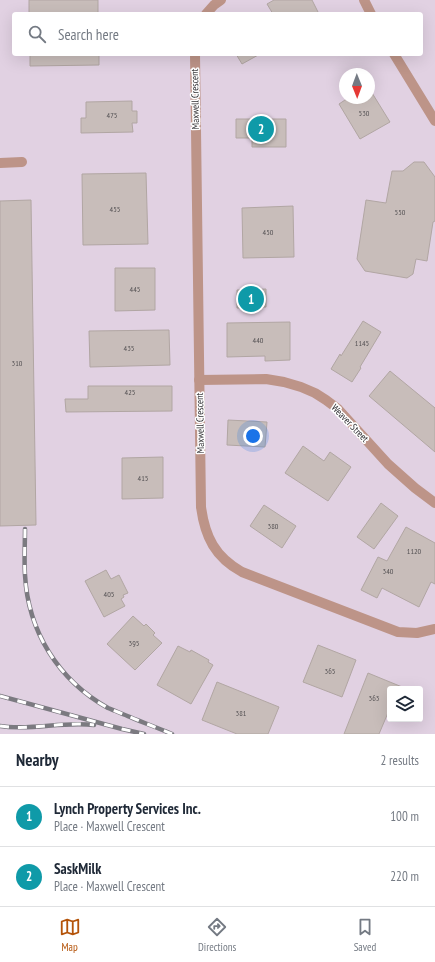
<!DOCTYPE html>
<html lang="en">
<head>
<meta charset="utf-8">
<style>
	:root { --surface:#fff; --page:#f6f6f7; --text:#1f2937; --muted:#747a83; --line:#e0e1e3; --accent:#b45309 }
	body { margin:0; font-family:"PT Sans Narrow",sans-serif; background:var(--page); color:var(--text) }
	.controls { position:absolute; right:12px; bottom:12px; display:grid; overflow:hidden; border-radius:4px; box-shadow:0 4px 16px #0002 }
	.controls button { width:36px; height:36px; display:grid; place-items:center; padding:0; border:0; border-bottom:1px solid var(--line); background:var(--surface); color:var(--text); font:20px sans-serif }
	.compass { position:absolute; left:339px; top:68px; width:36px; height:36px; border-radius:50%; background:var(--surface); box-shadow:0 4px 16px #0002; rotate:179deg }
	.you { position:absolute; left:253px; top:436px; width:14px; height:14px; margin:-10px; border:3px solid #fff; border-radius:50%; background:#1a73e8; box-shadow:0 0 0 6px #1a73e833 }
	.badge { display:grid; place-items:center; width:26px; height:26px; border-radius:50%; background:var(--accent); color:#fff; font-size:13px; font-weight:700 }
	.pin { position:absolute; translate:-50% -50%; border:2px solid #fff; box-shadow:0 1px 4px #0006 }
	.list { margin:0; padding:0; list-style:none }
	h2 { display:flex; justify-content:space-between; align-items:center; height:52px; margin:0; padding:0 16px; font-size:17px }
	h2 small { font-size:13px; font-weight:400; color:var(--muted) }
	.list li { display:grid; grid-template-columns:26px 1fr auto; gap:12px; align-items:center; box-sizing:border-box; height:60px; padding:0 16px; border-top:1px solid var(--line) }
	.list b { display:block; font-size:15px; white-space:nowrap }
	.list p { margin:0; font-size:13px; white-space:nowrap; color:var(--muted) }
	.list em { font-size:13px; font-style:normal; color:var(--muted) }
	.icon { flex:none; width:22px; height:22px; fill:none; stroke:currentColor; stroke-width:2; stroke-linecap:round; stroke-linejoin:round }
	.map { position:relative; flex:none; width:435px; height:734px; overflow:hidden }
	.search { position:absolute; background:var(--surface); box-shadow:0 4px 16px #0002; left:12px; right:12px; top:12px; height:44px; display:flex; align-items:center; gap:10px; box-sizing:border-box; padding:0 14px; border-radius:4px; color:var(--muted); font-size:15px }
	.sheet { height:172px; background:var(--surface) }
	nav { display:flex; justify-content:space-around; align-items:center; box-sizing:border-box; height:56px; border-top:1px solid var(--line); background:var(--surface); font-size:11px; color:var(--muted) }
	nav a { display:grid; justify-items:center; gap:2px }
	nav .on { color:var(--accent) }
	.map>svg:first-child { display:block }
	.industrial { fill:#e1d1e2; fill-rule:evenodd }
	.building { fill:#c8bdba; stroke:#b1a6a3 }
	.lines { fill:none; stroke-linecap:round; stroke-linejoin:round }
	.minor { stroke:#bd9488; stroke-width:10 }
	.rail-casing { stroke:#7b7a80; stroke-width:4.5 }
	.rail { stroke:#fff; stroke-width:3; stroke-dasharray:9; stroke-linecap:butt }
	.labels { text-anchor:middle; dominant-baseline:central; stroke-width:3; stroke-linejoin:round; paint-order:stroke }
	.number-label { font-size:8px; fill:#555254 }
	.street-label { font-size:10px; fill:#2f2f32; stroke:#fff }
</style>
</head>
<body>
<div class="map">
<svg width="435" height="734" viewBox="0 0 435 734">
	<rect width="100%" height="100%" fill="#e0dfe9"/>
	<path class="industrial" d="M0,0H435V734H0ZM14,14H421V54H14ZM345,74H369V98H345ZM390,689H420V719H390Z"/>
	<g class="building">
		<rect x="29" y="0" width="69" height="14"/>
		<path d="M274,0H312L319,14H273L267,4Z"/>
		<path d="M30,54H99V65L30,66Z"/>
		<path d="M236,54H260L242,64Z"/>
		<path d="M369,88L390,122L360,139L339,104L348,98H369Z"/>
		<path d="M132,101V111H137V123H132L133,132L81,133V118H86V102Z"/>
		<path d="M236,119H286V147H252V138H236Z"/>
		<path d="M414,162H424L435,177V221L433,222L427,261L416,259L413,274L407,278L365,271L357,259L366,200L386,203L392,171H403Z"/>
		<path d="M146,173L148,244L83,245L82,174Z"/>
		<path d="M31,200L36,525L0,526V201Z"/>
		<path d="M293,206L294,257L243,258L242,208Z"/>
		<path d="M115,268H155V310L115,311Z"/>
		<path d="M266,289V307L237,308V290Z"/>
		<path d="M363,321L381,332L360,367L361,368L352,382L331,369L340,354L341,356Z"/>
		<path d="M290,322V360L265,361V356L227,357V323Z"/>
		<path d="M169,330L170,365L90,367L89,331Z"/>
		<path d="M390,371L435,408V452L369,396Z"/>
		<path d="M88,386H172V411L66,412L65,399H88Z"/>
		<path d="M228,420L267,422L265,447L227,445Z"/>
		<path d="M303,446L324,461L330,452L351,467L328,501L285,473Z"/>
		<path d="M163,457V498L122,499V458Z"/>
		<path d="M381,503L398,516L374,549L357,537Z"/>
		<path d="M264,505L296,526L282,548L250,526Z"/>
		<path d="M406,527L435,543V584L431,582L419,607L382,588L377,598L361,590L378,557L387,561Z"/>
		<path d="M106,570L111,579L119,575L128,593L123,595L124,597L121,599L125,606L104,617L85,581Z"/>
		<path d="M133,616L144,626L146,624L155,633L153,635L162,643L135,670L107,644Z"/>
		<path d="M318,645L356,660L342,697L303,682Z"/>
		<path d="M178,646L190,652L191,650L209,660L208,662L213,665L191,704L157,685Z"/>
		<path d="M368,673L407,689H390V708L379,734H344Z"/>
		<path d="M217,682L279,707L268,734H237L202,720Z"/>
	</g>
	<g class="lines">
		<g class="minor">
			<path d="M364,0L371,14"/>
			<path d="M206,14L214,5L221,0"/>
			<path d="M195,54L201,507C205,537 215,557 242,572L398,632L417,633L435,629"/>
			<path d="M394,54L435,121"/>
			<path d="M0,163L22,162"/>
			<path d="M199,380L266,379L284,382L301,387L315,393L326,400L338,409L388,464L415,488L435,503"/>
		</g>
		<defs>
			<g id="rail">
				<path d="M25,529C25,544 24,560 25,575C28,631 58,680 108,708C115,711 123,714 130,717C144,723 158,728 172,734"/>
				<path d="M0,696L122,729L144,734"/>
				<path d="M0,726C31,731 63,721 94,725"/>
			</g>
		</defs>
		<use href="#rail" class="rail-casing"/>
		<use href="#rail" class="rail"/>
	</g>
	<g class="labels">
		<g class="number-label">
			<text x="364" y="113">530</text>
			<text x="112" y="115">475</text>
			<text x="115" y="209">455</text>
			<text x="400" y="212">550</text>
			<text x="268" y="232">450</text>
			<text x="135" y="289">445</text>
			<text x="258" y="340">440</text>
			<text x="362" y="343">1145</text>
			<text x="129" y="348">435</text>
			<text x="17" y="363">310</text>
			<text x="130" y="392">425</text>
			<text x="143" y="478">415</text>
			<text x="273" y="526">380</text>
			<text x="414" y="551">1120</text>
			<text x="388" y="571">340</text>
			<text x="109" y="594">405</text>
			<text x="134" y="643">395</text>
			<text x="330" y="671">365</text>
			<text x="374" y="698">363</text>
			<text x="241" y="713">381</text>
		</g>
		<g class="street-label">
			<text transform="translate(195 99) rotate(-91)">Maxwell Crescent</text>
			<text transform="translate(200 423) rotate(-91)">Maxwell Crescent</text>
			<text transform="translate(350 423) rotate(46)">Weaver Street</text>
		</g>
	</g>
</svg>
<div class="controls">
<button><svg class="icon" aria-label="layers" viewBox="0 0 24 24"><path d="M12 4l9 5-9 5-9-5zM3 14l9 5 9-5"/></svg></button>
</div>
<svg class="compass" viewBox="-18 -18 36 36"><path d="M0-13l5 13h-10z" fill="#e53935"/><path d="M0 13l5-13h-10z" fill="#747a83"/></svg>
<div class="you"></div>
<div class="pin badge" style="left:251px;top:299px;background:#0f9aa8">1</div>
<div class="pin badge" style="left:261px;top:129px;background:#0f9aa8">2</div>
<div class="search"><svg class="icon" aria-label="search" viewBox="0 0 24 24"><circle cx="10" cy="10" r="6"/><path d="M15 15l6 6"/></svg>Search here</div>
</div>
<section class="sheet">
<h2>Nearby<small>2 results</small></h2>
<ul class="list">
<li><span class="badge" style="background:#0f9aa8">1</span><div><b>Lynch Property Services Inc.</b><p>Place · Maxwell Crescent</p></div><em>100 m</em></li>
<li><span class="badge" style="background:#0f9aa8">2</span><div><b>SaskMilk</b><p>Place · Maxwell Crescent</p></div><em>220 m</em></li>
</ul>
</section>
<nav>
<a class="on"><svg class="icon" aria-label="map" viewBox="0 0 24 24"><path d="M3 6l6-2 6 2 6-2v14l-6 2-6-2-6 2zM9 4v14M15 6v14"/></svg>Map</a>
<a><svg class="icon" aria-label="directions" viewBox="0 0 24 24"><path d="M12 3l9 9-9 9-9-9zM9 14v-3h6M13 9l2 2-2 2"/></svg>Directions</a>
<a><svg class="icon" aria-label="saved" viewBox="0 0 24 24"><path d="M7 4h10v16l-5-4-5 4z"/></svg>Saved</a>
</nav>
</body>
</html>
